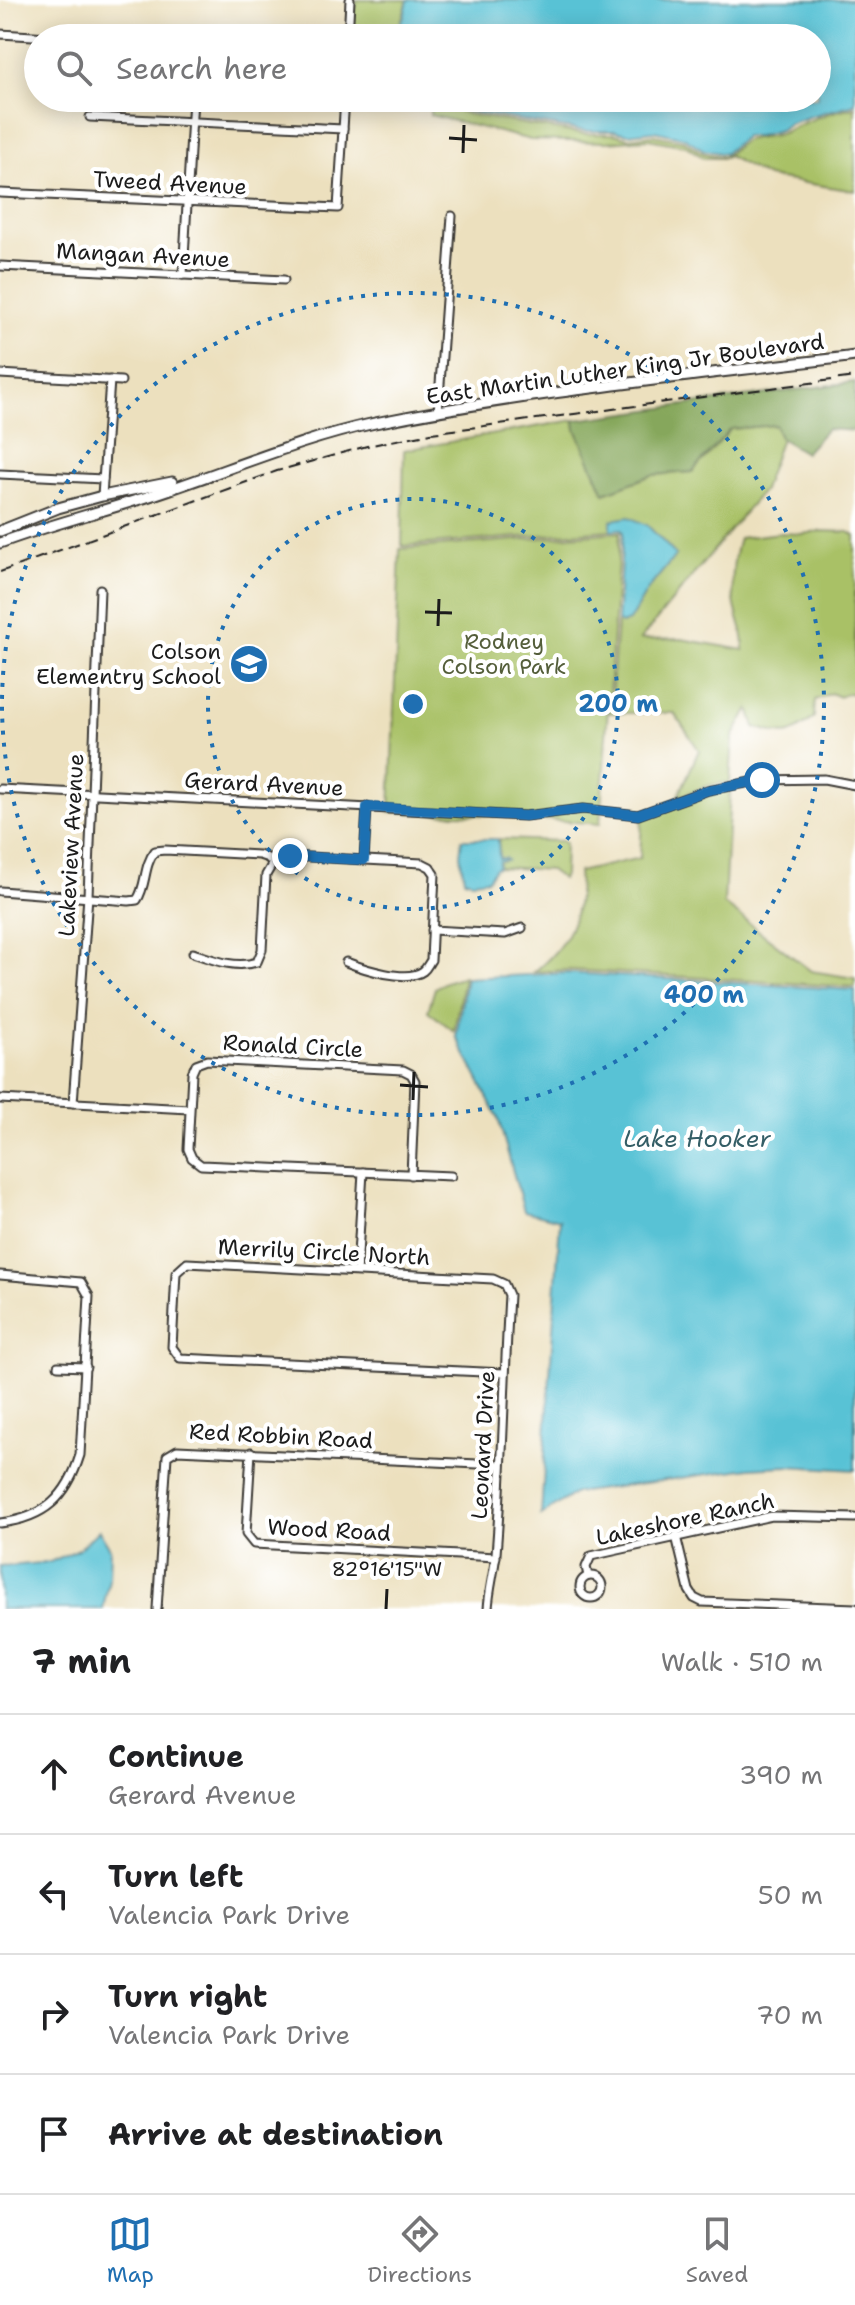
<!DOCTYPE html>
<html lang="en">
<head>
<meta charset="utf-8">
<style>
	:root { --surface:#fff; --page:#f2f2f2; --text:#202124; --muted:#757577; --line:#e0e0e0; --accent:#1f6fb2 }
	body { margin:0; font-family:"Shantell Sans",sans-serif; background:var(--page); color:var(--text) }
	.stop { position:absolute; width:24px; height:24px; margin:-18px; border:6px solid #1f6fb2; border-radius:50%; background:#fff }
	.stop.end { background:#1f6fb2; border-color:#fff; box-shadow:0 2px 8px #0008 }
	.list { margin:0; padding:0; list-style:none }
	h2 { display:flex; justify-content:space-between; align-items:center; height:104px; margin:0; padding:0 32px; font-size:34px }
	h2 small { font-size:26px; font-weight:400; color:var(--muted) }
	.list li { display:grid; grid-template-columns:52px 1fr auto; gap:24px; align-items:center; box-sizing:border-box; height:120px; padding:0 32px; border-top:2px solid var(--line) }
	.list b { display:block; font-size:30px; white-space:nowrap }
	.list p { margin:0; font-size:26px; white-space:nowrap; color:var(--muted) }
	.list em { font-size:26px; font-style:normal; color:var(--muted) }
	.icon { flex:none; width:44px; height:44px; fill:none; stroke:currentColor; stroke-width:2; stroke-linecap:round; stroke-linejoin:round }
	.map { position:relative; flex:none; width:855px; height:1609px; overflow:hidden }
	.search { position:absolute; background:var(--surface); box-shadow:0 4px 20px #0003; left:24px; right:24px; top:24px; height:88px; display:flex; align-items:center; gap:20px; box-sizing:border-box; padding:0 28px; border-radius:44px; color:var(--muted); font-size:30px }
	.sheet { height:584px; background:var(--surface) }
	nav { display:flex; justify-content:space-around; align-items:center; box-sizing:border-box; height:112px; border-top:2px solid var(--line); background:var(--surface); font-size:22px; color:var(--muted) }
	nav a { display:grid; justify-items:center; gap:4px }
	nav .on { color:var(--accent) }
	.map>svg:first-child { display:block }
	.green { fill:#a9c166; stroke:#626e41; stroke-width:2 }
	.forest { fill:#86a75b; stroke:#51623c; stroke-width:2 }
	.water { fill:#59c2d5; stroke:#3a6f78; stroke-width:2 }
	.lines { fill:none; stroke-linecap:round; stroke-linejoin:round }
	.street-casing { stroke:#3b3934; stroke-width:11 }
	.secondary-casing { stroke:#3b3934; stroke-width:13 }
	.street { stroke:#fff; stroke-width:7 }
	.secondary { stroke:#fff; stroke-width:9 }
	.rail { stroke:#1c1c1c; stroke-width:2; stroke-dasharray:12 6; stroke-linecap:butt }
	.route { stroke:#1f6fb2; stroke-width:10 }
	.ticks { fill:none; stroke:#1c1c1c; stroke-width:3 }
	.ring { fill:none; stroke:#1f6fb2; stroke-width:4; stroke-dasharray:4 8 }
	.labels { text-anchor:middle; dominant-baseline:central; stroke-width:8; stroke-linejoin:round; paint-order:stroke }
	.street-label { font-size:22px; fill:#1c1c1c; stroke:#fff }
	.park-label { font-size:22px; fill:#545e3a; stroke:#fff }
	.poi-label { font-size:22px; fill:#1c1c1c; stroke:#fff; text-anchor:end }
	.water-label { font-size:24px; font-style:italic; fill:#345e66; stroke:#fff }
	.ticks-label { font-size:20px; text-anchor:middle; fill:#1c1c1c; stroke:#fff; stroke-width:8; stroke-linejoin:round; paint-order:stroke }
	.centre { fill:#1f6fb2; stroke:#fff; stroke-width:4 }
	.ring-label { font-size:24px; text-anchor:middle; font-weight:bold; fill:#1f6fb2; stroke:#fff; stroke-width:8; stroke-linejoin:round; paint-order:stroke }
</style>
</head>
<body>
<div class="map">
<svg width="855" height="1609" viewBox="0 0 855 1609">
	<rect width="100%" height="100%" fill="#fff"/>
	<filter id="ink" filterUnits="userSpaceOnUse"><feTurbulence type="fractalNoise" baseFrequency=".0125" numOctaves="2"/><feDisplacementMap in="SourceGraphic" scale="16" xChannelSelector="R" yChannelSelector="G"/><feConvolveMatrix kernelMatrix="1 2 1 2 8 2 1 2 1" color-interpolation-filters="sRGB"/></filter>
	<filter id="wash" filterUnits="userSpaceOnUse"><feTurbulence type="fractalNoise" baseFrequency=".006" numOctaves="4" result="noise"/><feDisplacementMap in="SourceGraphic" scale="32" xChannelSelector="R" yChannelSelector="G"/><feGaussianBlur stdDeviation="1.8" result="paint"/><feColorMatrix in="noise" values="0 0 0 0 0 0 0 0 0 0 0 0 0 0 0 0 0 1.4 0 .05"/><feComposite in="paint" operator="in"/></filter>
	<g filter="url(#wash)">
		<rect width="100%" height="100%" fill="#ece0be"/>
		<g class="green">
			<path d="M357,0H408L401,22L399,38H350Z"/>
			<path d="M411,98H435L440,103L467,114L584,134H614L629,138L653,135L684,141L703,153L723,157C730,153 737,145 744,141C753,136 771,138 782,133C804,122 829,111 855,107V191L767,177L728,156L725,158H704L686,146L648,139L606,142L531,140L430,115V105L415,102Z"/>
			<path d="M575,420L576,429L605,493L652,475L692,472L731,429L775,425L781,438L763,490L640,640L681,639L744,650C745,636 740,627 737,614C730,589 732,562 739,538L780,533L803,534L820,531L849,532L855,536V694L848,693L839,697L831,693L815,700L814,717C789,739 786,736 755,727L749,708L733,737L730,782L707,786L678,797L699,750L674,713H610L617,622L621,624L629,621L648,589L676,555L647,525L611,520V530L402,546L404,450Z"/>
			<path d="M620,532L600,824L487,815L390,812L400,549Z"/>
			<path d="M730,790L724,904L811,971L855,978V987L570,970L534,972C568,945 582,915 578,872L640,858L642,818L709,794Z"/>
			<path d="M498,839L562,841L565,843L564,875L562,879L550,870L498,867L499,861L506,860L499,858Z"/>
			<path d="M464,976V977L454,1031L428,1011L435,988L445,982Z"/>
		</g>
		<path class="forest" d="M855,382V431L827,429L805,453L780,438L775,425L731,429L692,472L652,475L604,493L576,429L575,420Z"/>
		<g class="water">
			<path d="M408,0H855V104L814,115L788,124L780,130L758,136H745L724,154L704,150L685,138L654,131L628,134L614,131H585L467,111L439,98H817V38H372V30L395,32L404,17Z"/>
			<path d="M629,517L647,525L676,555L648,589L629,621L621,624L617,622L623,532L621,529L611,530V520Z"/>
			<path d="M462,839H498L499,858H505L507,860L499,861L498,867L495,868L488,879L473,881L464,879L460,855Z"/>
			<path d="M569,973L855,990V1470L787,1466L750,1468L575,1493L541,1515L560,1220L524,1211L498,1118L456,1036L466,978Z"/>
			<path d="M99,1530L110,1548L109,1579L103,1609H0V1567L50,1562L79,1549Z"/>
		</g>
	</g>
	<g filter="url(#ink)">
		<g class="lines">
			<defs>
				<g id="street">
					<path d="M0,34L66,38"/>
					<path d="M348,38L350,0"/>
					<path d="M90,117L343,129"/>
					<path d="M0,193L338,208L345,98"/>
					<path d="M0,266L284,280"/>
					<path d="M183,275L193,98"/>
					<path d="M0,374L121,381"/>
					<path d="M438,412L452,216"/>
					<path d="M0,474L103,479"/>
					<path d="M102,496L110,380"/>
					<path d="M0,789L525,816L583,809L638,815L708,790L762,780L824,779L855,785"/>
					<path d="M364,860L367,807"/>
					<path d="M0,891L129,901L137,900C147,885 143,866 155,851L165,850L259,855L268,858L273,863"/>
					<path d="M432,930L505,934L522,928"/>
					<path d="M193,953C214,960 235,969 257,962L262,950L266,875L273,863L282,858L290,856L422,863L430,867L435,874L431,960C428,964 427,968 423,971C407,983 364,969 346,962"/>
					<path d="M0,1099L189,1109"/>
					<path d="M73,1103L88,896L100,589"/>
					<path d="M411,1175L415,1081L411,1074L403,1070L207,1060L196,1064L192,1073L188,1149L192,1158L201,1165L451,1176"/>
					<path d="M357,1271L363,1172"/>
					<path d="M0,1275L81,1282L89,1296L80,1455C67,1497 45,1518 0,1523"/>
					<path d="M58,1366L86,1367"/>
					<path d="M251,1452L246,1534L254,1544L496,1557"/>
					<path d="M676,1536L689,1590L694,1598L702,1602L855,1608"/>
					<circle cx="591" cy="1587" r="11"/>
					<path d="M588,1576L586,1567L591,1556L772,1516L855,1518"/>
					<path d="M157,1609L167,1456L177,1450L500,1465"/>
					<path d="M488,1609C489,1590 494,1573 496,1554C503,1468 504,1381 509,1295L504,1284L493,1279L187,1263L176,1273L172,1347L180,1358L505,1373"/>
				</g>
				<g id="secondary">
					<path d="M0,531L58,508L102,496L172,482"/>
					<path d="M0,543C51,524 104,511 156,494C229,470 300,439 375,423C533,391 695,376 855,356"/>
				</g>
			</defs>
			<use href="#street" class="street-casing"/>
			<use href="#secondary" class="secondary-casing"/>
			<use href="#street" class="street"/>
			<use href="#secondary" class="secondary"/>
			<path class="rail" d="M0,572L277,471L367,446L431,433L855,377"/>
		</g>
	</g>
	<g class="lines" filter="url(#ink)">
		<path class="route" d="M290,856L364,860L367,807L525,816L583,809L638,815L708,790L762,780"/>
	</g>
	<path class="ticks" d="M449,138L477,140M463,153L464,125M425,612L452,613M438,626L439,599M400,1085L428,1087M413,1100L414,1072M386,1609L387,1589"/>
	<g class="ring">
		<circle cx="413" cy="704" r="205"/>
		<circle cx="413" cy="704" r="411"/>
	</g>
	<defs>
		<symbol id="school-disc" viewBox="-11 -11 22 22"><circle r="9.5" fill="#1f6fb2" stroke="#fff"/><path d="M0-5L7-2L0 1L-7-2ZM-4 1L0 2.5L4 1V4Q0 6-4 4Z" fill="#fff"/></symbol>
	</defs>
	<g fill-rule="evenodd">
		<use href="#school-disc" x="227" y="642" width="44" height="44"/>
	</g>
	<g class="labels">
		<g class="street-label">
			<text transform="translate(170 183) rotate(3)">Tweed Avenue</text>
			<text transform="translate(143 255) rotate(3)">Mangan Avenue</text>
			<text transform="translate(625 369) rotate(-8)">East Martin Luther King Jr Boulevard</text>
			<text transform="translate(264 784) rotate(3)">Gerard Avenue</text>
			<text transform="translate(71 845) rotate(-87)">Lakeview Avenue</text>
			<text transform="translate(293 1046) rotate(3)">Ronald Circle</text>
			<text transform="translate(324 1252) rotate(3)">Merrily Circle North</text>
			<text transform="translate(281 1436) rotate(3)">Red Robbin Road</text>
			<text transform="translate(483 1445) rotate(-87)">Leonard Drive</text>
			<text transform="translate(685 1519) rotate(-12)">Lakeshore Ranch</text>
			<text transform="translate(329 1530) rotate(3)">Wood Road</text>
		</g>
		<g class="park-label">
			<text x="504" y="641">Rodney<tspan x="504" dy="25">Colson Park</tspan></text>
		</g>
		<g class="poi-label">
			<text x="221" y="651">Colson<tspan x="221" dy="25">Elementry School</tspan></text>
		</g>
		<g class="water-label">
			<text x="697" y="1139">Lake Hooker</text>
		</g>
	</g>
	<g class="ticks-label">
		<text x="387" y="1576">82°16'15"W</text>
	</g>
	<circle cx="413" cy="704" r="12" class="centre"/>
	<g class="ring-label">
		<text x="618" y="712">200 m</text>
		<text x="704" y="1003">400 m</text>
	</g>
</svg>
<div class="stop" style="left:762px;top:780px"></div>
<div class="stop end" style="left:290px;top:856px"></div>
<div class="search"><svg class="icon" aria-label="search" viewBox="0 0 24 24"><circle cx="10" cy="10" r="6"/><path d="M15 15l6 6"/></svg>Search here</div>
</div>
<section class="sheet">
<h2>7 min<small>Walk · 510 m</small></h2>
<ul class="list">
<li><svg class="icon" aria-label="ahead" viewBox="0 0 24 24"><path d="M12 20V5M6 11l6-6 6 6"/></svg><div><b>Continue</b><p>Gerard Avenue</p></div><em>390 m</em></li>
<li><svg class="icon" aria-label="left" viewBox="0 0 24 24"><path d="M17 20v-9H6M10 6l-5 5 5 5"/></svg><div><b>Turn left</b><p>Valencia Park Drive</p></div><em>50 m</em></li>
<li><svg class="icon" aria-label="right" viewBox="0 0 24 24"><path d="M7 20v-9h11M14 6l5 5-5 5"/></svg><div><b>Turn right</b><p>Valencia Park Drive</p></div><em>70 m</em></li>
<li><svg class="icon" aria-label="arrive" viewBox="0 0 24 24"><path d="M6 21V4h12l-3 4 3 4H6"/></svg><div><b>Arrive at destination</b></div></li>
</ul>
</section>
<nav>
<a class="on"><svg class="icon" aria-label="map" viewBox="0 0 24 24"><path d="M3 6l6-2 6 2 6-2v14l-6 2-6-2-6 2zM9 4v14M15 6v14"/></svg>Map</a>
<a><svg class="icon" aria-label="directions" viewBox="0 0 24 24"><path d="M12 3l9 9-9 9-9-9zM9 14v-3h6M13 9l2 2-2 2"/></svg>Directions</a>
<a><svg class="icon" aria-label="saved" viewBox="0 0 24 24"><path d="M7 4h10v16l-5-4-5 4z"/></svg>Saved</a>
</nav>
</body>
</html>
